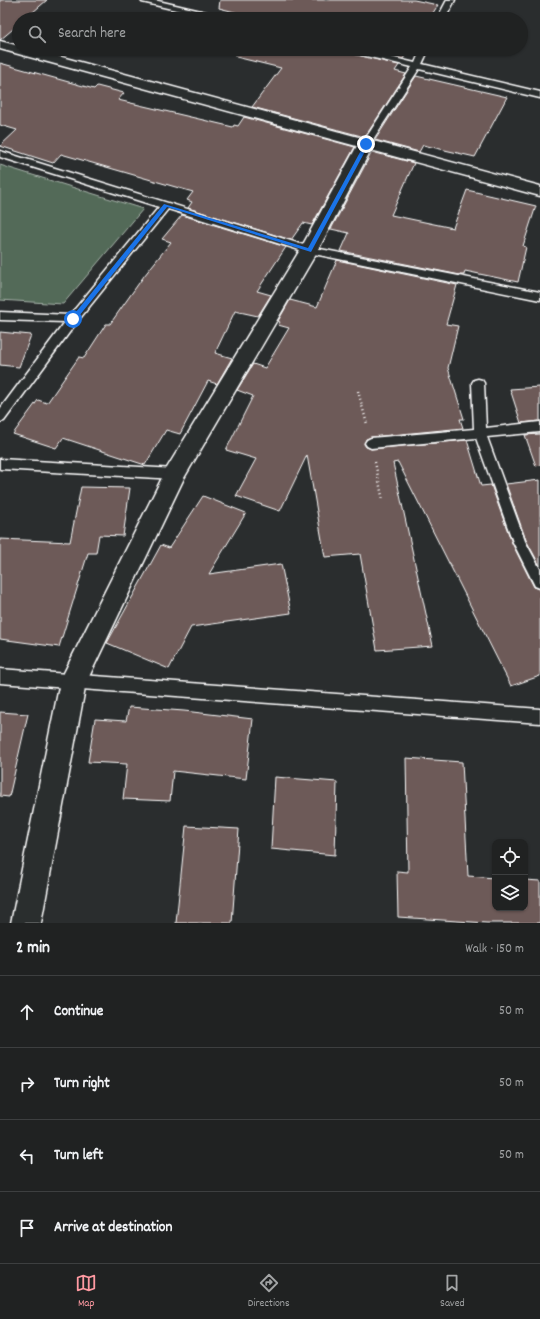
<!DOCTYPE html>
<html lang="en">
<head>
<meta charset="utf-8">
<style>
	:root { --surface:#202222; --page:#282a2a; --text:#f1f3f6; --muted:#a2a4a5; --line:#3d3f40; --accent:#ff9aa2 }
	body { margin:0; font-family:Dekko,sans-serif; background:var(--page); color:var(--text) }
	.controls { position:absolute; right:12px; bottom:12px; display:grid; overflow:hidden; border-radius:8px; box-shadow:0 1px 3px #0004 }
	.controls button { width:36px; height:36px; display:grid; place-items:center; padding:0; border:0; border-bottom:1px solid var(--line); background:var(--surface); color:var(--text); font:20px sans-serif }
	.stop { position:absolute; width:12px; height:12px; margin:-9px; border:3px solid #1a73e8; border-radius:50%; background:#fff }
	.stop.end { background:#1a73e8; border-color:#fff; box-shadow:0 1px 4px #0008 }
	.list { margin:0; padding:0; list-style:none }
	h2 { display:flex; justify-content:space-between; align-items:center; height:52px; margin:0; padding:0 16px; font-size:17px }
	h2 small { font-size:13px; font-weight:400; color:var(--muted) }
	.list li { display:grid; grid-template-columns:26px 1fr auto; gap:12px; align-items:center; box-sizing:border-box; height:72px; padding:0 16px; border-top:1px solid var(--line) }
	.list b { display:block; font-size:15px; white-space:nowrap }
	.list em { font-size:13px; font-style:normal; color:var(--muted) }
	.icon { flex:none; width:22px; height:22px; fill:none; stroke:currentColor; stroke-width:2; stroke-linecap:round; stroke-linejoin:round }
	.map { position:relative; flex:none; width:540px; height:923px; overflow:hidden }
	.search { position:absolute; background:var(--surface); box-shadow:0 1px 3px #0004; left:12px; right:12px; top:12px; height:44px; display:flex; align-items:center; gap:10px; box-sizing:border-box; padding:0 14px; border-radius:22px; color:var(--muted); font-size:15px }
	.sheet { height:340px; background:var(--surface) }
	nav { display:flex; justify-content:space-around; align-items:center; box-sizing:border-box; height:56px; border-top:1px solid var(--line); background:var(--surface); font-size:11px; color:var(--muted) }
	nav a { display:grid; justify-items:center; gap:2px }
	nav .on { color:var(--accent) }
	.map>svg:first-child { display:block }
	.green { fill:#536b58; stroke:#a9b5ac }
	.building { fill:#6d5a58; stroke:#fff }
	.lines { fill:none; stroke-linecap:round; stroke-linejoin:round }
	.lane-casing { stroke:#fff; stroke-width:3 }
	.street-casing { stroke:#fff; stroke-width:3 }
	.secondary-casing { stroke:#fff; stroke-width:3 }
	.path { stroke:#fff; stroke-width:2.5; stroke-dasharray:1 3; stroke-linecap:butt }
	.lane { fill:#2a2d2e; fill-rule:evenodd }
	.street { fill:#2a2d2e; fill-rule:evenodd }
	.secondary { fill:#2a2d2e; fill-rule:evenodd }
	.route { fill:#1a73e8 }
</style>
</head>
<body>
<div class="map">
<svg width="540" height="923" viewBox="0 0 540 923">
	<rect width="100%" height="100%" fill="#2a2d2e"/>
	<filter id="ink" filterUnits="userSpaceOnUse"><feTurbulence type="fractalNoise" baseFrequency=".025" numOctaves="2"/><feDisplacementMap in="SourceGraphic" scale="8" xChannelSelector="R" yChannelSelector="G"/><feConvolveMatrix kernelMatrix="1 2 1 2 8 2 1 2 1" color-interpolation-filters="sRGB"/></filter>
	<g filter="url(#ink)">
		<path class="green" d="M0,165L143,209L63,304L0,300Z"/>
		<g class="building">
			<path d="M0,0H47L25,19H19V24L0,40Z"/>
			<path d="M220,0H414L438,5L429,19H262L219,8Z"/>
			<path d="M237,49H343L345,52L399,65L395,71L406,74L365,137L252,107L281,68L236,57Z"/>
			<path d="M364,49H409L403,59Z"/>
			<path d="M0,63L94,89L97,86L124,93L118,100L233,127L234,125L238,126L244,117L355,147L312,225L303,223L291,240L188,208L192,202L187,200L193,192L61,154L53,163L0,146L17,130L0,125Z"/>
			<path d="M416,76L507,97L475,157L423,145L419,152L375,140Z"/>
			<path d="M372,152L414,163L391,215L453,228L467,190L536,206L523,246L526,247L518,282L465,271L464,275H460L341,251L349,233L331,229Z"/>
			<path d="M182,215L286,247L257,291L271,295L258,316L235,311L215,353L232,358L217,384L208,381L180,434L166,430L145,465L63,438L56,448L13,434L38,400L47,403L79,357L84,358L106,324H110L144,276L171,242L162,239Z"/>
			<path d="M337,260L457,285L446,324L458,326L448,368L464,419H460L463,428L371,437L366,439L364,444L366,447L371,449L467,440L481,486L491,485L512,543L534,587L540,589V676L511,686L398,462L393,463L433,646L377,650L360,554L325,557L307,455L280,511L236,496L256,459L226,450L253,396L237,390L253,364L265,368L289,328L278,325L280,322L278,321L290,300L317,307Z"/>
			<path d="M0,332L31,335L19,367L0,365Z"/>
			<path d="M540,387V421L521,423L510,389Z"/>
			<path d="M540,434V465L536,466L525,435Z"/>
			<path d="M540,480V566L526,540L506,484Z"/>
			<path d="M81,487L130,488L123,536L99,535L96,553H88L59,647L0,639V539L70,542Z"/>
			<path d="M203,496L246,513L209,574L281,564L291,613L191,627L169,669L107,643L161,545L169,548Z"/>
			<path d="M129,707L184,711L253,719L246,779L173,771L170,801L123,799L127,764L88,762L95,719L126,721Z"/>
			<path d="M0,712L28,714L9,797L0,796Z"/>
			<path d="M406,758L462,762L468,876L495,878V908H525V880L540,881V923H487L398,917L397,871L408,872Z"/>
			<path d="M275,777L337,782L335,855L271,849Z"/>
			<path d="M186,826L239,829L232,923H176Z"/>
		</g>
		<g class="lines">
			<defs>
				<g id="lane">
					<path d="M141,0H154L227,17L228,19H214L142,2Z"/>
					<path d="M447,0H455L445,19H437Z"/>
					<path d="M344,49H358L415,63L421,49H429L422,64L540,92V98L419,69L370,144L366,147L362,144L412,67L345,51Z"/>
					<path d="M0,151L310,247L540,292V300L309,253L168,209L77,322L4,421L0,422V409L65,322L0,320V312L70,315L159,207L0,157Z"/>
					<path d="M478,379L482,380L484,383L486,428L540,422V432L487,437L525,541L540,569V588L535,586L513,542L476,438L371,448L367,446L365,443L367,440L371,438L474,429L472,383L474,380Z"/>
					<path d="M0,459L175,469L179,471L181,474L179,477L175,479L0,469Z"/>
					<path d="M0,669L540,709V723L0,683Z"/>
				</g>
				<path id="street" d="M366,139L372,141L374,144L318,250L184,478L86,683L41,923H11L60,682L64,673L167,468L300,250L358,144L360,141Z"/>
				<path id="secondary" d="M0,41L19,46V49H32L540,186V196L0,49Z"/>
			</defs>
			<use href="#lane" class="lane-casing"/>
			<use href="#street" class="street-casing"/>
			<use href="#secondary" class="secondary-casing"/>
			<g class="path">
				<path d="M358,391L367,424"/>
				<path d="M375,462L383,501"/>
			</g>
			<use href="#lane" class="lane"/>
			<use href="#street" class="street"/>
			<use href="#secondary" class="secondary"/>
		</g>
	</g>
	<path class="route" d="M365,143L369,144L311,252L167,207L75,321H71V318L164,204L308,248Z"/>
</svg>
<div class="controls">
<button><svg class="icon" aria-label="locate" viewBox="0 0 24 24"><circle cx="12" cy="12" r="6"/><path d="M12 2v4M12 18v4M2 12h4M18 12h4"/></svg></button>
<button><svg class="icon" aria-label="layers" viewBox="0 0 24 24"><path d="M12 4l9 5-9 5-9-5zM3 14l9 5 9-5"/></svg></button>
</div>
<div class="stop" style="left:73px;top:319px"></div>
<div class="stop end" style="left:366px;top:144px"></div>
<div class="search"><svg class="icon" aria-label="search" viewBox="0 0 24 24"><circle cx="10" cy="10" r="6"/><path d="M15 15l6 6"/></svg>Search here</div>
</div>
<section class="sheet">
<h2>2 min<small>Walk · 150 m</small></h2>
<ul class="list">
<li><svg class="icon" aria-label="ahead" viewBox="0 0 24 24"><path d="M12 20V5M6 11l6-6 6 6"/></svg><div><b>Continue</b></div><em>50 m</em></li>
<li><svg class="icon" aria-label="right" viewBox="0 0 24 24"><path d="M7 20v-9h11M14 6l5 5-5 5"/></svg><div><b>Turn right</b></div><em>50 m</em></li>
<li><svg class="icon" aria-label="left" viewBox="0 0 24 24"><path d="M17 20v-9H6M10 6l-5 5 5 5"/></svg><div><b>Turn left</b></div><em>50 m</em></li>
<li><svg class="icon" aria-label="arrive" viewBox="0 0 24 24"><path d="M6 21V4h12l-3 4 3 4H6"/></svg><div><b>Arrive at destination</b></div></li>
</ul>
</section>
<nav>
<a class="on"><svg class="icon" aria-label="map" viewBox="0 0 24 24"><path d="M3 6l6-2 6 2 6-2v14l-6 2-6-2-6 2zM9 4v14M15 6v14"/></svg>Map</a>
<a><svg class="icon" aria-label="directions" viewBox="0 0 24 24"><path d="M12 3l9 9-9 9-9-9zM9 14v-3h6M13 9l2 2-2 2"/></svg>Directions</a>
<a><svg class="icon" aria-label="saved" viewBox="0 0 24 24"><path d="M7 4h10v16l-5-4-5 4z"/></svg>Saved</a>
</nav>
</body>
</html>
